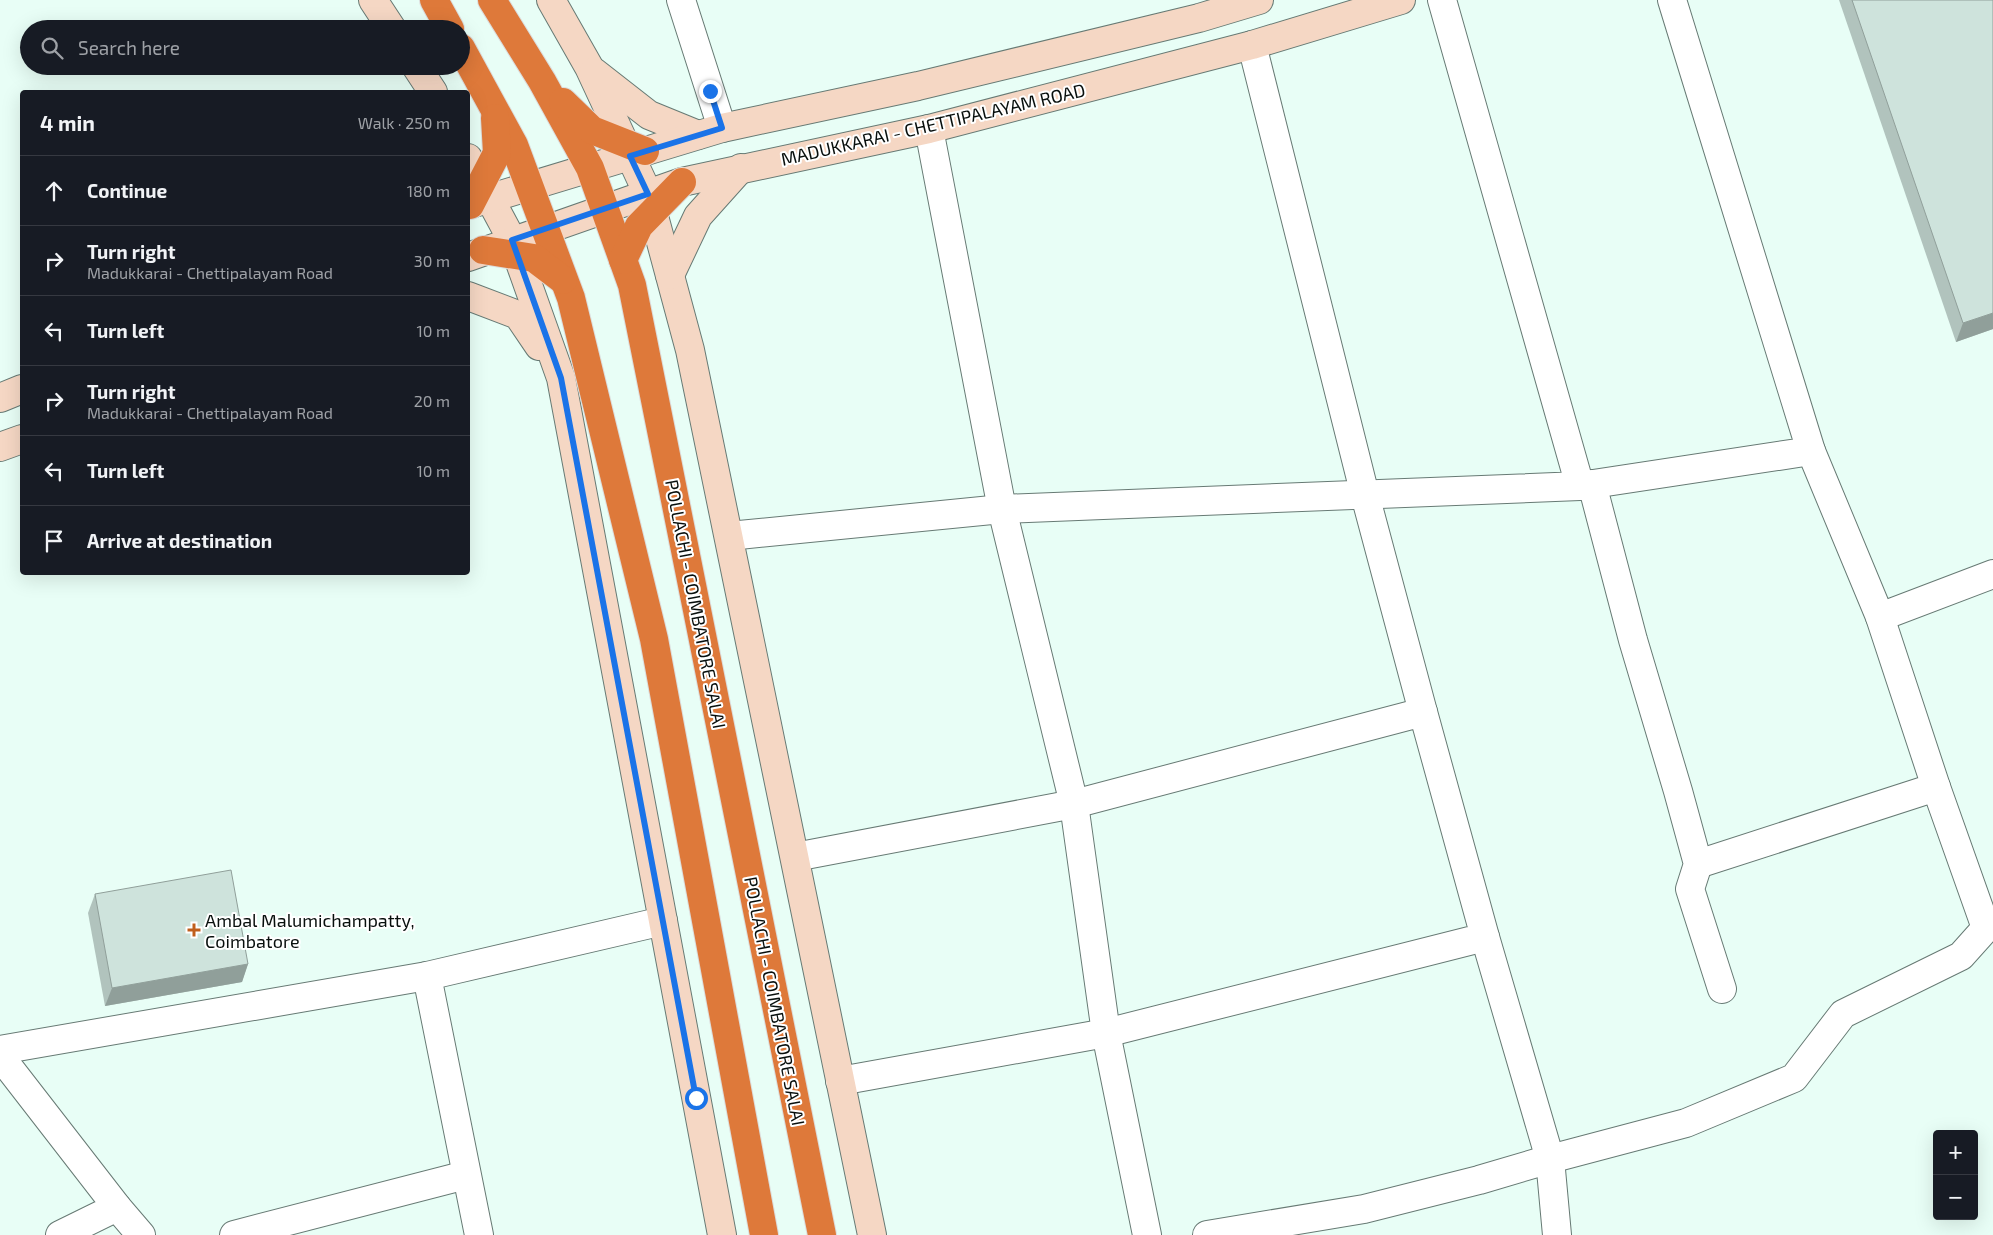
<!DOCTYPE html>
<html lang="en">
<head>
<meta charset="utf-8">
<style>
	:root { --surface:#171b24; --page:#242831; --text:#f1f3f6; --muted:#9ea1a6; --line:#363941 }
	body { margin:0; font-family:"Exo 2",sans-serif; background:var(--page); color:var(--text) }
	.controls { position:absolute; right:15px; bottom:15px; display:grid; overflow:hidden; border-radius:5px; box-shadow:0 5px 20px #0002 }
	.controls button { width:45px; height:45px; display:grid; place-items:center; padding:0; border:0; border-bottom:1px solid var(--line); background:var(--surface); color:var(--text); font:25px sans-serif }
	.stop { position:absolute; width:15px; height:15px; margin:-11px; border:4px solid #1a73e8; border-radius:50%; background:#fff }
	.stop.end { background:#1a73e8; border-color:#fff; box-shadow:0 1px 5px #0008 }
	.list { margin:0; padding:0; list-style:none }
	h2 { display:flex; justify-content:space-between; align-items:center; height:65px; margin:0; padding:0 20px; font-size:21px }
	h2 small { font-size:16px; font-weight:400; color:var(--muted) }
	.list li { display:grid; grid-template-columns:32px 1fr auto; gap:15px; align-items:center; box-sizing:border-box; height:70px; padding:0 20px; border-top:1px solid var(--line) }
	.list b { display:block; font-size:19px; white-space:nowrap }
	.list p { margin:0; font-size:16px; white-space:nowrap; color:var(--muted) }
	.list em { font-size:16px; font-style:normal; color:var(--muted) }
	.icon { flex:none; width:28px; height:28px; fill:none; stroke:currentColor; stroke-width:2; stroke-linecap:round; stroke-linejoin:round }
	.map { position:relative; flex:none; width:1993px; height:1235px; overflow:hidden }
	.search { position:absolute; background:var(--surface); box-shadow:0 5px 20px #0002; left:20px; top:20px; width:450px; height:55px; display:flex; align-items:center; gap:12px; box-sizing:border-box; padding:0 18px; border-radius:28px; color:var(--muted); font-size:19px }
	.panel { position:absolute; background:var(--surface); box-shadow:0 5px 20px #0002; left:20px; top:90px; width:450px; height:485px; border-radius:5px }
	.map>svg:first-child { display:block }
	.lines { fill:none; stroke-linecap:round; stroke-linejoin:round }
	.street-casing { stroke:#677a74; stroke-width:30 }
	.secondary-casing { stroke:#677a74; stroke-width:30 }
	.highway-casing { stroke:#dcdddd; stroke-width:30 }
	.street { stroke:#fff; stroke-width:28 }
	.secondary { stroke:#f5d7c4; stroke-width:28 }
	.highway { stroke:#de793a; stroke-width:28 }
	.wall { fill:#b1c3bd }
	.shaded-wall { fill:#909f9a }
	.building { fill:#cee3dc; stroke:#909f9a }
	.route { stroke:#1a73e8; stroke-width:6 }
	.poi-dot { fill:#c05f1d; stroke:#fff; stroke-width:2 }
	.labels { text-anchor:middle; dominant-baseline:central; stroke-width:4; stroke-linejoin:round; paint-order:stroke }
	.street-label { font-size:18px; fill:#080f0d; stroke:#fff }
	.poi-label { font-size:18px; fill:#080f0d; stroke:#fff; text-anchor:start }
</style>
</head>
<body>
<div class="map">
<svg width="1993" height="1235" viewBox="0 0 1993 1235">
	<rect width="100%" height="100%" fill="#e8fef6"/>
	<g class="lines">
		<defs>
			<g id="street">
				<path d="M681,0L722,128"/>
				<path d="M1252,45L1365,495L1423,712"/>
				<path d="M929,129L1002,509L1074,804L1106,1033L1147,1235"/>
				<path d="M1811,451L1880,617L1993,574"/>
				<path d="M1592,484L1633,640L1678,791L1698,864L1690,889L1722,989"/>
				<path d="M1580,486L1811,451L1672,0"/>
				<path d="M729,536L1002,509L1580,486L1442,0"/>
				<path d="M1936,787L1986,928L1993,924"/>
				<path d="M795,857L1074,804L1423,712L1485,937L1106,1033L840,1081"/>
				<path d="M1698,864L1936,787L1880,617"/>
				<path d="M1485,937L1550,1159L1557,1235"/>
				<path d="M427,976L479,1235"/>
				<path d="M0,1050L427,976L663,921"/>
				<path d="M0,1056L117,1207L60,1235"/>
				<path d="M117,1207L141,1235"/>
				<path d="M234,1235L466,1175"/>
				<path d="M1207,1235L1364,1209L1479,1180L1550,1159L1686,1123L1794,1078L1843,1014L1961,956L1986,928"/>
			</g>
			<g id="secondary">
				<path d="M373,0L392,29"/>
				<path d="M551,0L589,67L648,194L690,350L872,1235"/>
				<path d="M416,66L433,92"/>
				<path d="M594,72L649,115L698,135"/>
				<path d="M468,158L512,240L561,378L722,1235"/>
				<path d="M471,204L722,128L918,86L1199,18L1259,0"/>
				<path d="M468,257L682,182L929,129L1252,45L1401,0"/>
				<path d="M670,275L698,216L741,168"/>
				<path d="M468,296L518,315L539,346"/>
				<path d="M0,398L22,389"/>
				<path d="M0,447L22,439"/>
			</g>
			<g id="highway">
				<path d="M434,0L450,29"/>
				<path d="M492,0L542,81L590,168L632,285L822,1235"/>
				<path d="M461,48L514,145L571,298L654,639L764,1235"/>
				<path d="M563,102L592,130L645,151"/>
				<path d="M470,205L497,153L495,118"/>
				<path d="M483,250L534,258L563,280"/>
				<path d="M623,260L639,226L682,182"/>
			</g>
		</defs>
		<use href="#street" class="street-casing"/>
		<use href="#secondary" class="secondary-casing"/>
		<use href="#highway" class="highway-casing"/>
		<use href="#street" class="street"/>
		<use href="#secondary" class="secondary"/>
		<use href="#highway" class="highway"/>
	</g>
	<g class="wall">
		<path d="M1839,0H1993V329L1956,342Z"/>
		<path d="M95,894L248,964L242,982L105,1006L88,913Z"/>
	</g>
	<g class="shaded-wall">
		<path d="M1993,313V329L1956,342L1963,323Z"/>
		<path d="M248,964L242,982L105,1006L112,988Z"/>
	</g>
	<g class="building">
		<path d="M1852,0H1993V313L1963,323Z"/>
		<path d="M231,870L248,964L112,988L95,894Z"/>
	</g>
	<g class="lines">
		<path class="route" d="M696,1098L561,378L512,240L648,194L630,156L722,128L710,91"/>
	</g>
	<path class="poi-dot" d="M191.5 922.5h5v5h5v5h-5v5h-5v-5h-5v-5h5z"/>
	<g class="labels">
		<g class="street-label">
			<text transform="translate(933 124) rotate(-13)">MADUKKARAI - CHETTIPALAYAM ROAD</text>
			<text transform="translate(696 604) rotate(79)">POLLACHI - COIMBATORE SALAI</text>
			<text transform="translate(775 1001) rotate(79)">POLLACHI - COIMBATORE SALAI</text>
		</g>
		<g class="poi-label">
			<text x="205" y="920">Ambal Malumichampatty,<tspan x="205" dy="21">Coimbatore</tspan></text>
		</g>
	</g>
</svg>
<div class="controls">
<button>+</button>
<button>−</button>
</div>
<div class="stop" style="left:696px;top:1098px"></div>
<div class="stop end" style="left:710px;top:91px"></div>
<div class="search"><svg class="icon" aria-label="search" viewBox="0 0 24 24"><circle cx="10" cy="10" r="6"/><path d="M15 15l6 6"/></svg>Search here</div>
<section class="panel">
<h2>4 min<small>Walk · 250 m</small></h2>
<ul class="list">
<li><svg class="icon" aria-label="ahead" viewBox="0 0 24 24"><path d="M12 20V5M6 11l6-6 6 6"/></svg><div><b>Continue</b></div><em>180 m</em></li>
<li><svg class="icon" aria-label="right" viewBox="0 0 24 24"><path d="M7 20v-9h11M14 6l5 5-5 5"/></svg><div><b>Turn right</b><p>Madukkarai - Chettipalayam Road</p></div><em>30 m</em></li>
<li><svg class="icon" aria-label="left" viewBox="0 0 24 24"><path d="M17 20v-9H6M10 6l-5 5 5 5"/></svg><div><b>Turn left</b></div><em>10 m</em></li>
<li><svg class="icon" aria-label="right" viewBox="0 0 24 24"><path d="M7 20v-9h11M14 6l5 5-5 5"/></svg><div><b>Turn right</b><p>Madukkarai - Chettipalayam Road</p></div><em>20 m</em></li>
<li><svg class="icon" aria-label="left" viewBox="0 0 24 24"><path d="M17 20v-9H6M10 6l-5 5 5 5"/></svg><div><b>Turn left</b></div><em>10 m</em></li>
<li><svg class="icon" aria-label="arrive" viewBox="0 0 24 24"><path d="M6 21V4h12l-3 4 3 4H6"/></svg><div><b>Arrive at destination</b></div></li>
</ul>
</section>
</div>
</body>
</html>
